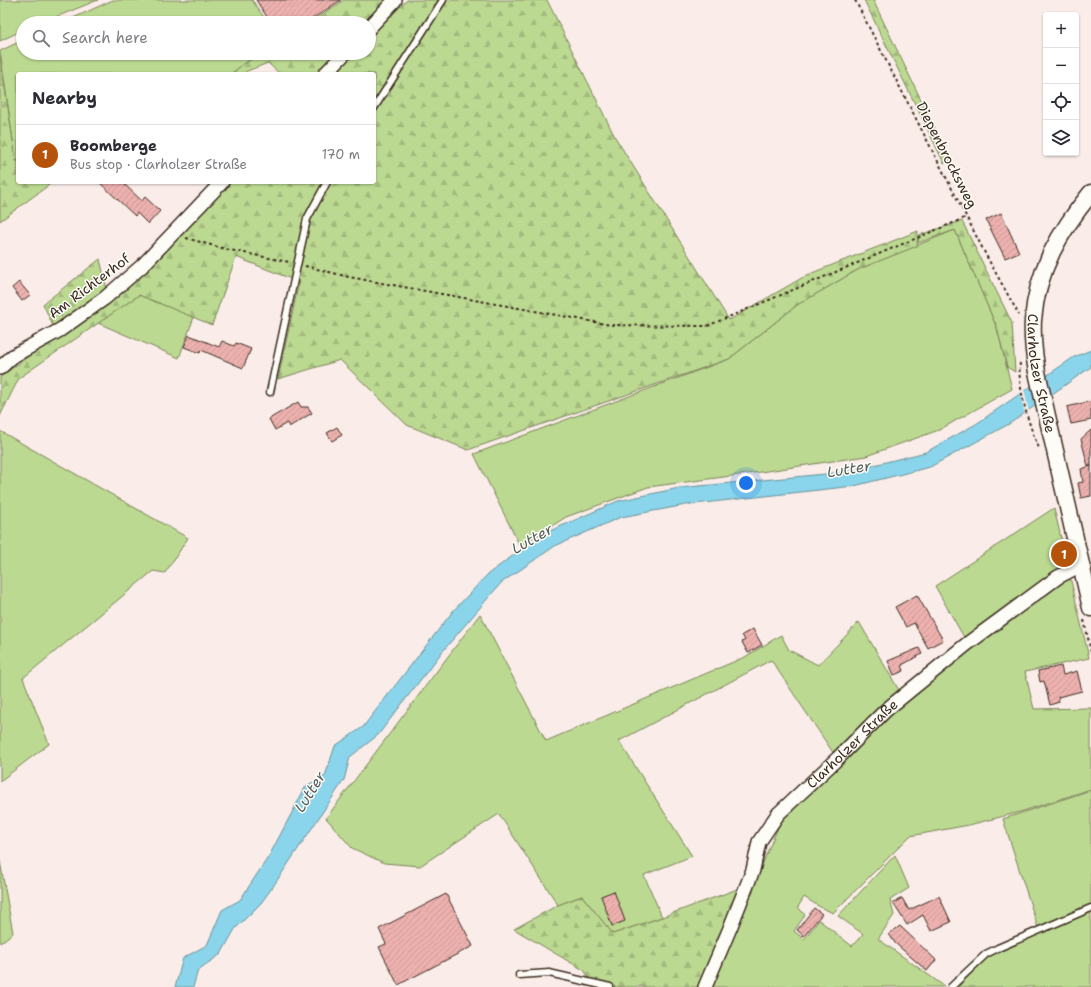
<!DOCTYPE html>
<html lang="en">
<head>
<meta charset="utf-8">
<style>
	:root { --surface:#fff; --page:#f7f7f7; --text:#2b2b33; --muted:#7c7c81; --line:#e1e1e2; --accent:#b45309 }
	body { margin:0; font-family:"Shantell Sans",sans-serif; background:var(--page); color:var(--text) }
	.controls { position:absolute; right:12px; top:12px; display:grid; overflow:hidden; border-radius:4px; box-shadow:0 1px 3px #0004 }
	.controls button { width:36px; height:36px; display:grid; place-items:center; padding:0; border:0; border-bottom:1px solid var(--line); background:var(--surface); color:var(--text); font:20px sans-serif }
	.you { position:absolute; left:746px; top:483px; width:14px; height:14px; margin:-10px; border:3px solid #fff; border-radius:50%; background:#1a73e8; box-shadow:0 0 0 6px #1a73e833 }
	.badge { display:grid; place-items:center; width:26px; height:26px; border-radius:50%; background:var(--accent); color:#fff; font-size:13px; font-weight:700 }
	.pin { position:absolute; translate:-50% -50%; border:2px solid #fff; box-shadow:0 1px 4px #0006 }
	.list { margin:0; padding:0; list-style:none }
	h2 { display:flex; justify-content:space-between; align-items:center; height:52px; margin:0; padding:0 16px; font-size:17px }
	h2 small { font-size:13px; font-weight:400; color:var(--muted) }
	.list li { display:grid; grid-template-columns:26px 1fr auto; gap:12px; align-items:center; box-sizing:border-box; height:60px; padding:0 16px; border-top:1px solid var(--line) }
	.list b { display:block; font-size:15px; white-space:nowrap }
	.list p { margin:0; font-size:13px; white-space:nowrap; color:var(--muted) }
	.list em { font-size:13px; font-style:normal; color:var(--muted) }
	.icon { flex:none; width:22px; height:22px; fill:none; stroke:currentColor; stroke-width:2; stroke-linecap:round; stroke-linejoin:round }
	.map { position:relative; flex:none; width:1091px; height:987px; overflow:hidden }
	.search { position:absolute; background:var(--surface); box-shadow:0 1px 3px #0004; left:16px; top:16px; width:360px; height:44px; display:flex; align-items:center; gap:10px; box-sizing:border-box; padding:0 14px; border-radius:22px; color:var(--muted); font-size:15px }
	.panel { position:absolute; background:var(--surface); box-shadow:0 1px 3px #0004; left:16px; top:72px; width:360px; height:112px; border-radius:4px }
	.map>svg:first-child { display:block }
	.green { fill:#bbd991; stroke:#7b8258 }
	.forest { fill:url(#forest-firs); stroke:#7b8258 }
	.water { fill:#8ad5eb; stroke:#6a9199 }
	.pier { fill:#faede9 }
	.building { fill:url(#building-hatch); stroke:#3b2a1e }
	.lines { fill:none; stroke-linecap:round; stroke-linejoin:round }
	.service-casing { stroke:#3b2a1e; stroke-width:9 }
	.minor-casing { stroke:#3b2a1e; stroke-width:16 }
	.tertiary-casing { stroke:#3b2a1e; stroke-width:19 }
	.path { stroke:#3b2a1e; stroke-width:2; stroke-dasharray:3 3; stroke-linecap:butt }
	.service { stroke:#fdfcf7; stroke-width:6 }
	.minor { stroke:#fdfcf7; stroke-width:13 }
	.tertiary { stroke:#fdfcf7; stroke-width:16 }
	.labels { text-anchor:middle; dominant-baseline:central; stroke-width:3; stroke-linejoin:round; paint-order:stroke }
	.street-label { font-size:14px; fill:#3b2a1e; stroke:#fdfcf7 }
	.water-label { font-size:15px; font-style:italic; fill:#535d5c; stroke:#fdfcf7 }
</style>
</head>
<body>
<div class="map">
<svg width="1091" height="987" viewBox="0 0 1091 987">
	<defs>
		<pattern id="forest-firs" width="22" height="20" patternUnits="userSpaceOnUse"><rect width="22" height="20" fill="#bbd991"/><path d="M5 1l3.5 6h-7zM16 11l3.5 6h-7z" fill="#a2ba7d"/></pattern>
		<pattern id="building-hatch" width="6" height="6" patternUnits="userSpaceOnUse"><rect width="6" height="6" fill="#edb1af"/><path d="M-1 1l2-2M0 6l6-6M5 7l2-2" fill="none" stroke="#cc9896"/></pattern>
	</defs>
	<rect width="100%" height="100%" fill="#faede9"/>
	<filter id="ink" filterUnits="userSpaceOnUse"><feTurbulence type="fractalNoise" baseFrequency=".025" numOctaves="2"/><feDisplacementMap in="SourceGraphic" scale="8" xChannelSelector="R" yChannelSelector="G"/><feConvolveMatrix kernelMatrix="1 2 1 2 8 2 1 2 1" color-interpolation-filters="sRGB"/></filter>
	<g filter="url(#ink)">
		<g class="green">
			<path d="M0,0H98L41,23H23V30L0,41Z"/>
			<path d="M113,0H252L268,23H62Z"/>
			<path d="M23,40V53H262L242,65L231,74H18V161H16L0,51Z"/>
			<path d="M955,230L997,328L1012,389L939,430L866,456L754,473L648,487L566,517L520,546L474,454L729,359L797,305L859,269Z"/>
			<path d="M139,295L194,317L179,358L98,323Z"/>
			<path d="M0,431L188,538L165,573L153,571L23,678L49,744L0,781Z"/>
			<path d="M1054,508L1089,658L1025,672L1034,709L1091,708V789L1020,812L969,825L910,836L833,913L820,907L804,897L798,907L805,915L794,931L804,939L819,920L852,946L863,934L838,916L895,855L909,888L890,900L894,915L878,939L944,986L942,987H711L724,960L769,848L781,821L890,714L970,648L935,586Z"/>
			<path d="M480,614L546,741L745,657L781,635L789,650L818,665L859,622L900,692L834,754L771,660L619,741L692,856L644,875L662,917L613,934L582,896L558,905L499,814L420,866L384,863L352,848L326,818Z"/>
			<path d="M1091,790V905L1038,928L1003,819Z"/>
			<path d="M0,861L13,933L0,943Z"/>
			<path d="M1091,912V987H958L987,957Z"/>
		</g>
		<g class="forest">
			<path d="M344,0H389L367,23H309Z"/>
			<path d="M407,0H547L615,137L729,320L807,275L918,231L917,246L859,269L797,305L729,359L468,450L407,425L340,360L278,379L299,282L236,257L212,325L139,295L19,378L0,416V377L146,271L231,182H374V74H334L355,53H369V38Z"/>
			<path d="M864,0H873L951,162L944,163Z"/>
			<path d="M262,53H337L317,74H280L268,63L247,71L243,74H231L242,65Z"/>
			<path d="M0,55L16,161H18V182H53L0,221Z"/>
			<path d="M962,221L1012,323L1015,372L1007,367L997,328L955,230L918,243L919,235Z"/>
			<path d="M100,259L107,290L54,328L43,304Z"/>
			<path d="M740,888L726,927L698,987H592L585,971L514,929L558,905L582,896L613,934L662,917Z"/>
		</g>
		<path class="water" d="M1091,350V367L1009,424L930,467L854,486L686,505L621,517L555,546L501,583L442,652L378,735L350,757L344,780L272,888L261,903L235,929L221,954L198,970L193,987H175L183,958L207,945L222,910L240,900L269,856L306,786L325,776L335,746L363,727L453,611L488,574L541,535L618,501L679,488L846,472L926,452L976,424L1074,357Z"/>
		<path class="pier" d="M1024,389L1029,412L1025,415L1020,392Z"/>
		<g class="building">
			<path d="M256,0H341L306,23H271Z"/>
			<path d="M99,182H122L142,201L145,197L160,211L148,224L137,213L135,216Z"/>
			<path d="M1001,213L1019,252L1005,258L986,220Z"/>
			<path d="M19,282L30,295L22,301L12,288Z"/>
			<path d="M189,335L219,347L222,341L234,346L236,343L251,349L243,368L201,350L200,353L184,347Z"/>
			<path d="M1091,401V420L1071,424L1067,407Z"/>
			<path d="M298,402L301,407H308L312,413L289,427L287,423L275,430L269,419Z"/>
			<path d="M337,427L342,435L332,441L327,433Z"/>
			<path d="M1091,430V466H1088L1081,439Z"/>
			<path d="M1091,466V496L1081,498L1078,483L1083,482L1081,469Z"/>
			<path d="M917,595L943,640L928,648L914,623L906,627L895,607Z"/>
			<path d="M753,629L762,645L748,653L742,642L745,640L742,635Z"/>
			<path d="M919,648L922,654L902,665L904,671L894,675L888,661Z"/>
			<path d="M1061,666L1063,675L1077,671L1082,691L1058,697L1059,702L1050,705L1044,681L1040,682L1038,671Z"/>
			<path d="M614,891L625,921L612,926L601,896Z"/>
			<path d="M446,894L473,946L398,985L379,947L386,944L379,929Z"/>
			<path d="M939,896L951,922L931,931L923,915L907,925L893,903L902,898L909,910Z"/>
			<path d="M814,908L822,914L804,936L797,930Z"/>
			<path d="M900,926L936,960L927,971L895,943L889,934Z"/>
		</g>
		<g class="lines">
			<defs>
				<g id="service">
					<path d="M374,108L443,0"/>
					<path d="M270,392L307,219L327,182"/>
					<path d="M519,975L549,973L610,987"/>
					<path d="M951,987L986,954L998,948L1091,908"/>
				</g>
				<g id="minor">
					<path d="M369,28L395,0"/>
					<path d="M325,74L345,53"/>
					<path d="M0,368L13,356L60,330L105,298L142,266L222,182"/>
					<path id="s1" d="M705,987L730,928L753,870L759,842L778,814L838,758L886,710L967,644L1058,577L1081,565"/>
				</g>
				<g id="tertiary">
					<path id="s2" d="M1091,193C1060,231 1037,270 1033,320C1032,337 1034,355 1037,372L1091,608"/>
				</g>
			</defs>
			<use href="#service" class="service-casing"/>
			<use href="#minor" class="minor-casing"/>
			<use href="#tertiary" class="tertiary-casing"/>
			<g class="path">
				<path d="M855,0L987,257L1019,315"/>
				<path d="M186,238L225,249L289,262"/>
				<path d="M305,266L349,277L611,325L707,326L967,217"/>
				<path d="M1020,363C1017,386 1029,427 1039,448"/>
				<path d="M1084,620L1091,652"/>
			</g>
			<use href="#service" class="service"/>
			<use href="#minor" class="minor"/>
			<use href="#tertiary" class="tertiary"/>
		</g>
	</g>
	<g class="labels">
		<g class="street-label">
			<text transform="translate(947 155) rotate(63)">Diepenbrocksweg</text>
			<text transform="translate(89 286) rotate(-37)">Am Richterhof</text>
			<text stroke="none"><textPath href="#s2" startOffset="196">Clarholzer Straße</textPath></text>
			<text stroke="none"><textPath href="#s1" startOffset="291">Clarholzer Straße</textPath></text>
		</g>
		<g class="water-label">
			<text transform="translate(849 469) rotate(-9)">Lutter</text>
			<text transform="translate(532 539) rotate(-30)">Lutter</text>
			<text transform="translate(310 792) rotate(-58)">Lutter</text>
		</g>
	</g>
</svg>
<div class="controls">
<button>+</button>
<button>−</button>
<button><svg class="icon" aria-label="locate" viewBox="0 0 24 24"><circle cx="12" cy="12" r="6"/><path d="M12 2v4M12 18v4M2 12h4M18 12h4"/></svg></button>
<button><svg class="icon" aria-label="layers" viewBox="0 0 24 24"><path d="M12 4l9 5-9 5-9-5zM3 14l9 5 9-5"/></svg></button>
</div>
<div class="you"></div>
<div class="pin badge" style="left:1064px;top:554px">1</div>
<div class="search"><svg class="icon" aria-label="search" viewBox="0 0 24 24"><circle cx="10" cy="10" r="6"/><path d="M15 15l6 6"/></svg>Search here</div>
<section class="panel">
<h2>Nearby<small></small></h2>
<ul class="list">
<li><span class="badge">1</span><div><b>Boomberge</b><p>Bus stop · Clarholzer Straße</p></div><em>170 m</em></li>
</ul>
</section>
</div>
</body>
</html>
